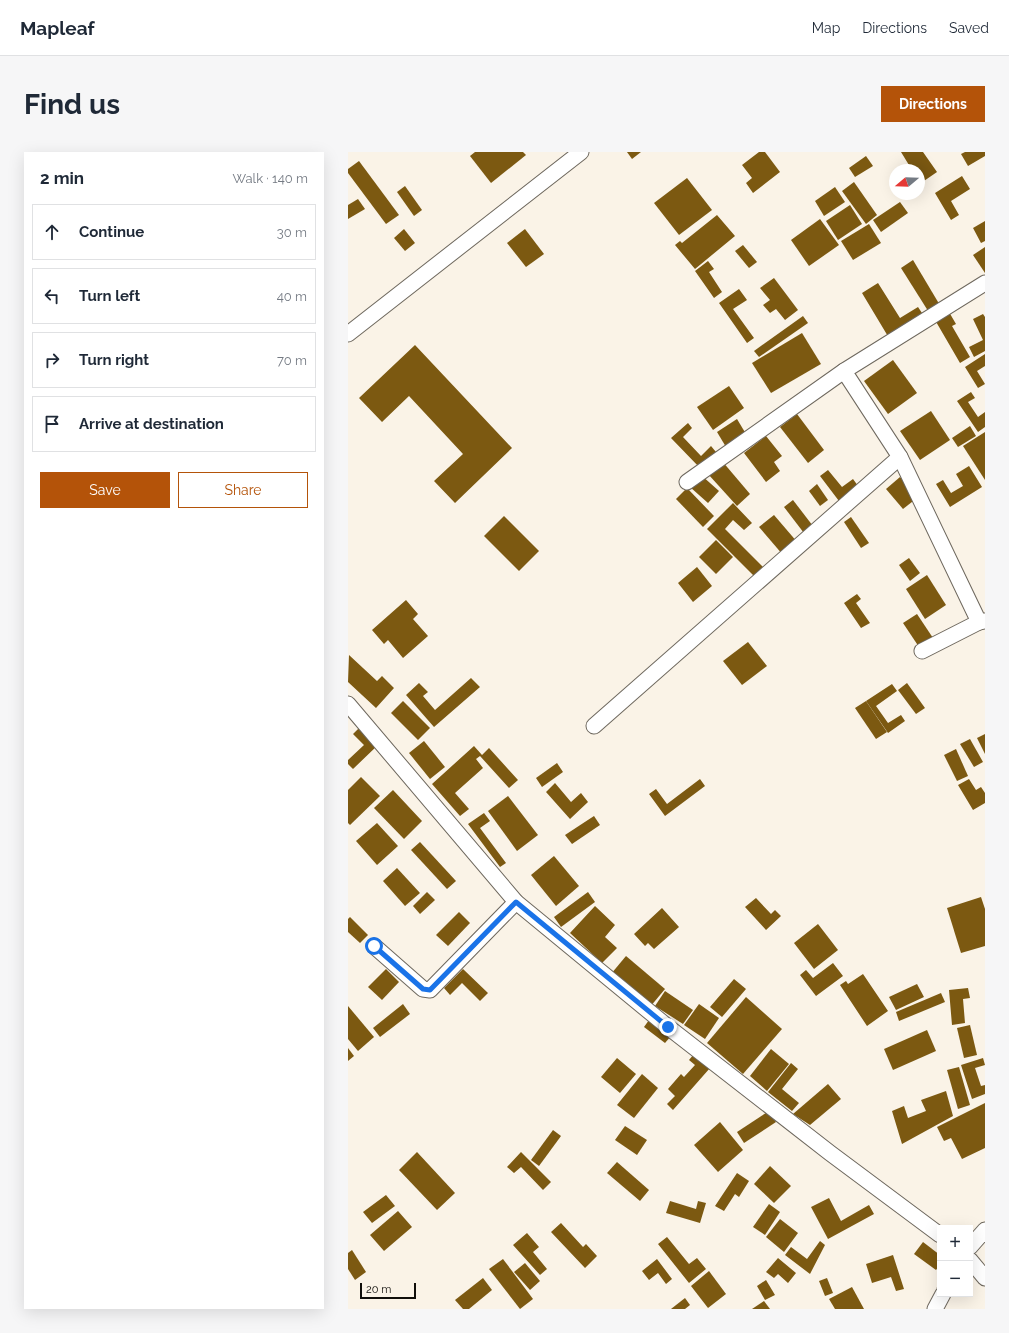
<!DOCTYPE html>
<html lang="en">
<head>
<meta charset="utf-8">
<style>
	:root { --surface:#fff; --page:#f6f6f7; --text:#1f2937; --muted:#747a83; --line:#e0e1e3; --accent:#b45309 }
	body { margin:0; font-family:Raleway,sans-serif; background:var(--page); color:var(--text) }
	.controls { position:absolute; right:12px; bottom:12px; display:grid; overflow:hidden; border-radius:0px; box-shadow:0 4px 16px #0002 }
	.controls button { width:36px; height:36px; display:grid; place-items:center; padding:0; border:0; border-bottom:1px solid var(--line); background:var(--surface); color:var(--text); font:20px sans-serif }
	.compass { position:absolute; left:541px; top:12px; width:36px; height:36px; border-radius:50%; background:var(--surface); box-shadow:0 4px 16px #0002; rotate:251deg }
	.scale { position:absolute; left:12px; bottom:10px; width:56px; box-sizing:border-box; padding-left:4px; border:2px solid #100e0a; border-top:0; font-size:11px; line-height:14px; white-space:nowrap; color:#100e0a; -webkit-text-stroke:3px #faf3e7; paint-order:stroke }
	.stop { position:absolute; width:12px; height:12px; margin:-9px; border:3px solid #1a73e8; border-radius:50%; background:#fff }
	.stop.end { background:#1a73e8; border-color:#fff; box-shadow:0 1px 4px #0008 }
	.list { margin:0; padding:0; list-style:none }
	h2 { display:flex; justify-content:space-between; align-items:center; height:52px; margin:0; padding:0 16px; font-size:17px }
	h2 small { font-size:13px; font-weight:400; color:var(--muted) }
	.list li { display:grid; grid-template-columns:26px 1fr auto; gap:12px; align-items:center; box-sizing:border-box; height:56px; margin:0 8px 8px; padding:0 8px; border:1px solid var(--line); border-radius:0px }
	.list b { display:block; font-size:15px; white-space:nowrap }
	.list em { font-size:13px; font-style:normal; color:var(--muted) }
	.actions { display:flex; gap:8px; padding:12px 16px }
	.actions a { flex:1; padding:9px 0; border:1px solid var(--accent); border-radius:0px; text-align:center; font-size:14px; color:var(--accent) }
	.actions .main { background:var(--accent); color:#fff }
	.icon { flex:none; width:22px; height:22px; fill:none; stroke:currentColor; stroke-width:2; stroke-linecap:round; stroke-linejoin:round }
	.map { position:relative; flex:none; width:637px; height:1157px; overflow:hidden; border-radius:0px }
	header { display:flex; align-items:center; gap:24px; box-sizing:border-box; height:56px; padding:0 20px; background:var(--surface); border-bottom:1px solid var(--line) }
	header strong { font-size:19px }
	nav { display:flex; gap:22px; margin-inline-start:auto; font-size:14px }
	.intro { display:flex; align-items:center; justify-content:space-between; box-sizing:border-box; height:96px; padding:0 24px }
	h1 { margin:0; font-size:28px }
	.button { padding:10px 18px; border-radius:0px; background:var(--accent); color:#fff; font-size:14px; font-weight:700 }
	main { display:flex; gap:24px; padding:0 24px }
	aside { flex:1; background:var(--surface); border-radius:0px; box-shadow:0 4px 16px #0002 }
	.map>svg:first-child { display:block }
	.building { fill:#7c5911 }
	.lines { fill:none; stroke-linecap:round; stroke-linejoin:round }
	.minor-casing { stroke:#6e685e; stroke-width:17 }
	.minor { stroke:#fff; stroke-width:15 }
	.route { stroke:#1a73e8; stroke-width:5 }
</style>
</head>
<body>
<header>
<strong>Mapleaf</strong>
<nav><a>Map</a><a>Directions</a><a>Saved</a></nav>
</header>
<div class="intro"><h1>Find us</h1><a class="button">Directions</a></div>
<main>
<aside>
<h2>2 min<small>Walk · 140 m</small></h2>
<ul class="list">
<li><svg class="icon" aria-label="ahead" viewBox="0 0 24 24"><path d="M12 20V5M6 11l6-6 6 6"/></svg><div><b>Continue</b></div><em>30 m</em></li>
<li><svg class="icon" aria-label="left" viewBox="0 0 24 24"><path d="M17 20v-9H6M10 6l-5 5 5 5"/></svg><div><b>Turn left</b></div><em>40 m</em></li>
<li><svg class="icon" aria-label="right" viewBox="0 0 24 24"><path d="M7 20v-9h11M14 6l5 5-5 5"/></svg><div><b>Turn right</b></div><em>70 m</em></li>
<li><svg class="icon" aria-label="arrive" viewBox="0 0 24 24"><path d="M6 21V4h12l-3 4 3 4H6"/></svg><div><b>Arrive at destination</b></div></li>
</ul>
<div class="actions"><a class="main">Save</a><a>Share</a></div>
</aside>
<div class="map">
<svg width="637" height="1157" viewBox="0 0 637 1157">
	<rect width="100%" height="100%" fill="#faf3e7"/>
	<g class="building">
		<path d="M127,0H175L178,3L143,31L122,4Z"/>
		<path d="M279,0H293L284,7Z"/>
		<path d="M411,0H417L432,20L405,41L398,31L404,26L394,13Z"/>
		<path d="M553,0H575L589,20L573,31L571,28V18H564Z"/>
		<path d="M617,0H637V4L620,14L613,2Z"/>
		<path d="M518,4L525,14L507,25L501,16Z"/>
		<path d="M11,9L51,63L38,72L0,21V17Z"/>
		<path d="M614,24L622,37L603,49L611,63L603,68L587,41Z"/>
		<path d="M339,26L364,58L331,83L306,51Z"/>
		<path d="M506,30L529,63L518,72L494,39Z"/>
		<path d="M57,34L74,58L66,64L49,40Z"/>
		<path d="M487,35L497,50L476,64L467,49Z"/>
		<path d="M10,47L17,57L0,67V53Z"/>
		<path d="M552,50L560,61L533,80L525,68Z"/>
		<path d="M502,53L514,72L490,88L478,69Z"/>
		<path d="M369,63L387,84L347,117L327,93L332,89L334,91Z"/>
		<path d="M472,67L491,93L461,114L443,88Z"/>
		<path d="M637,69V89L633,91L625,76Z"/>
		<path d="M521,72L533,91L505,108L493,89Z"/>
		<path d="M56,77L67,91L57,99L46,86Z"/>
		<path d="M177,77L196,102L178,115L159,91Z"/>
		<path d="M395,93L409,110L401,116L387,99Z"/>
		<path d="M637,95V121L625,103Z"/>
		<path d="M565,108L593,155L582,162L553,116Z"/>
		<path d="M360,109L366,117L361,120L374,140L366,146L347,119Z"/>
		<path d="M426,126L450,158L437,168L428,157L422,161L415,153L422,148L412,136Z"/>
		<path d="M530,131L552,166L570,155L576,164L541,186L514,141Z"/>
		<path d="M391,137L399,148L385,157L406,186L399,191L371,151Z"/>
		<path d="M601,160L608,172L604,174L622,205L612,211L587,168Z"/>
		<path d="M635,162L637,165V199L626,205L621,195L635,188L625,167Z"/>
		<path d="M455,164L460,171L411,205L406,199Z"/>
		<path d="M454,181L473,212L423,241L404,211Z"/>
		<path d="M67,193L164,296L107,351L86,329L115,302L61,244L34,270L11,246Z"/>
		<path d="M637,202V214L629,219L637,232L630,236L617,215Z"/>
		<path d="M545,208L569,241L540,262L516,229Z"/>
		<path d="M381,234L396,256L365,278L349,255Z"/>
		<path d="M623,240L627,246L620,250L630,265L637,260V275L630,280L609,249Z"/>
		<path d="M583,259L602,288L572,308L552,279Z"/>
		<path d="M449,262L476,298L460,311L432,275Z"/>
		<path d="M389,267L398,282L378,295L369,280Z"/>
		<path d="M340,271L344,276L335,285L353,304L363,294L368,300L352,316L323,286Z"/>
		<path d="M622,274L628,284L610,295L604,286Z"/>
		<path d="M637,280V328L615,294Z"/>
		<path d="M418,284L434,304L426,310L432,319L418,330L396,301Z"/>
		<path d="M374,309L402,342L389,354L360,322Z"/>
		<path d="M621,314L634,335L602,355L588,332L595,328L603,341L615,334L608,322Z"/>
		<path d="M480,318L494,335L505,327L513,338L494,353L472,324Z"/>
		<path d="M353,323L371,339L360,351L342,335Z"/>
		<path d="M552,325L569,346L555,357L538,337Z"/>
		<path d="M469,332L480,348L472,354L461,339Z"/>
		<path d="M339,336L366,364L355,375L328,347Z"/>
		<path d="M445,348L468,378L459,385L436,355Z"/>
		<path d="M385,351L404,371L396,378L385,368L377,377L418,418L409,427L359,377Z"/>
		<path d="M426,363L450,391L435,403L411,375Z"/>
		<path d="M156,364L191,399L171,419L136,384Z"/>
		<path d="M503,365L521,391L513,396L496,370Z"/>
		<path d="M368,388L385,405L368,422L351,405Z"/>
		<path d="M561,406L572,421L562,429L551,413Z"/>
		<path d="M349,415L364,434L345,450L330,431Z"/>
		<path d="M579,423L598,453L577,467L558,437Z"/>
		<path d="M509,442L513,447L508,451L522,471L513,476L496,451Z"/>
		<path d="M58,448L70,462L65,467L80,484L55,506L40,488L36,492L24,478Z"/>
		<path d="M569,462L585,486L571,495L555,471Z"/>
		<path d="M400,490L419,514L394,533L375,509Z"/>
		<path d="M1,503L29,529L34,524L46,536L28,556L0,530Z"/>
		<path d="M123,526L132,535L86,575L58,543L71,531L80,540L75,544L87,558Z"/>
		<path d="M559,531L577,556L568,562L550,538Z"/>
		<path d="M544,532L549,539L528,554L540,571L553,563L557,569L540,581L518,549Z"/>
		<path d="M55,549L82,576L70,588L43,561Z"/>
		<path d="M518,549L539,580L528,587L507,556Z"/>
		<path d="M12,575L30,593L5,617L0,612V608L16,593L5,582Z"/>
		<path d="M637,582V602L629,586Z"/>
		<path d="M622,587L635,610L626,615L612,592Z"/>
		<path d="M76,589L97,615L82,627L61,601Z"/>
		<path d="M126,594L134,603L141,596L170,628L161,636L132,604L128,607L135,616L107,641L121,657L112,664L84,632Z"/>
		<path d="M608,597L620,624L609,629L596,603Z"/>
		<path d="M209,611L215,620L194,635L188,626Z"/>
		<path d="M13,625L32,644L2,673L0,671V638Z"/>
		<path d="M352,627L357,634L317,664L301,642L308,637L319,652Z"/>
		<path d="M621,627L628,638L633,635L637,641V651L625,658L610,633Z"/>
		<path d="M207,631L223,650L233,641L240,650L222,667L198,640Z"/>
		<path d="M45,638L74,669L56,687L26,656Z"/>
		<path d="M160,644L190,683L169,699L140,659Z"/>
		<path d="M136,661L142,669L132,676L158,711L152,715L120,672Z"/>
		<path d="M246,664L252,673L224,692L217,683Z"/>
		<path d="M29,671L50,694L29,713L8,689Z"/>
		<path d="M72,690L108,729L99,737L63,698Z"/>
		<path d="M206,704L231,734L208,754L183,723Z"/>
		<path d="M49,716L72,741L57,754L35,729Z"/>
		<path d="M79,740L87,748L72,762L65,754Z"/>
		<path d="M240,740L247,750L213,775L206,765Z"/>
		<path d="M633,745L637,757V794L613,801L599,756Z"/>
		<path d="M408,746L423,762L427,758L433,764L418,778L397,755Z"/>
		<path d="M247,754L267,773L257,785L269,796L254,811L222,781Z"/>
		<path d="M314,756L331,775L306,797L300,791L297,794L286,782Z"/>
		<path d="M111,760L122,771L100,794L88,783Z"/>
		<path d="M2,765L20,783L12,791L0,780V767Z"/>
		<path d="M470,772L490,798L466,817L446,791Z"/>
		<path d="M278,804L317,837L302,855L263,822Z"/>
		<path d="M485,811L495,824L468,844L452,823L458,818L465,826Z"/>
		<path d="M38,817L51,830L34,848L20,835Z"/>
		<path d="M115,817L140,841L132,849L114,831L102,843L96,836Z"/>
		<path d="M515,822L540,859L519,874L492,833L498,829L500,832Z"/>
		<path d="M386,827L398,837L374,865L362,855Z"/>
		<path d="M569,832L576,845L548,858L541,845Z"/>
		<path d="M620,836L622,846L615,847L617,871L604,873L601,838Z"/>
		<path d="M317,839L345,858L335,872L307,854Z"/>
		<path d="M593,841L597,850L551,869L548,860Z"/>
		<path d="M398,845L434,877L395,922L359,891Z"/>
		<path d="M55,852L62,862L32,885L25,876Z"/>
		<path d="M351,852L371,866L357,887L336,873Z"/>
		<path d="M0,854L26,885L10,899L0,887Z"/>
		<path d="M301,868L323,884L317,891L296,875Z"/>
		<path d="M622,873L629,903L616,906L609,876Z"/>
		<path d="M579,878L588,899L545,918L536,897Z"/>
		<path d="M0,896L6,904L0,909Z"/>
		<path d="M423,897L441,912L419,939L402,924Z"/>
		<path d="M346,902L362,916L325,958L319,952L327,944L320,937L333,922L336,925L347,913L341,908Z"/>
		<path d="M269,906L288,922L272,941L253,925Z"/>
		<path d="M635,906L637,913L627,916L633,934L637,933V942L624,947L613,913Z"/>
		<path d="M443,911L450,917L434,937L451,951L444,959L420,940Z"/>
		<path d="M611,915L622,953L610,957L599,918Z"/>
		<path d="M294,922L310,936L286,966L269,953Z"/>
		<path d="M480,932L493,947L462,973L445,962Z"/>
		<path d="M598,939L605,964L554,992L544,959L556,954L560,966L578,959L573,948Z"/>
		<path d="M637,951V996L614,1007L603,986L596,989L589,975Z"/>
		<path d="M421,959L428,970L396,991L389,980Z"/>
		<path d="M372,970L395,998L370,1020L346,993Z"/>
		<path d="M277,974L299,988L289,1003L267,988Z"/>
		<path d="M205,978L213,984L191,1014L183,1008Z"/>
		<path d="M69,1000L107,1041L89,1058L51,1018Z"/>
		<path d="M173,1000L203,1030L195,1038L173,1015L166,1021L159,1015Z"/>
		<path d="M269,1010L301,1038L292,1049L259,1021Z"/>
		<path d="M422,1014L443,1034L426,1051L406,1032Z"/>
		<path d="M389,1021L401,1029L391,1045L387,1042L376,1059L367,1054Z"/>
		<path d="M38,1043L47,1054L24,1071L15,1060Z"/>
		<path d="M481,1046L493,1069L521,1053L526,1062L480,1087L463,1055Z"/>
		<path d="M322,1049L348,1057L350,1049L358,1051L352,1071L318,1061Z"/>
		<path d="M421,1052L432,1060L417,1083L405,1075Z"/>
		<path d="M50,1059L64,1075L36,1099L22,1083Z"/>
		<path d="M432,1067L450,1081L436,1100L418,1085Z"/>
		<path d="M213,1071L235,1095L238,1092L249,1104L237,1116L203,1080Z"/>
		<path d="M179,1081L191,1095L185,1100L199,1117L192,1123L165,1093Z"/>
		<path d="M319,1085L341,1112L349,1106L358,1117L341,1131L310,1092Z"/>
		<path d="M472,1089L477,1093L462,1122L437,1103L443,1095L459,1107Z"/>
		<path d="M575,1090L592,1103V1113L588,1118L566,1102Z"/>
		<path d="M4,1098L18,1120L7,1128L0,1117V1101Z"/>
		<path d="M545,1103L556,1137L548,1139L543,1125L524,1131L518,1112Z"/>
		<path d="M430,1106L448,1121L440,1131L430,1122L426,1126L418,1120Z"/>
		<path d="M155,1107L185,1147L172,1157L141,1117Z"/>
		<path d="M309,1107L324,1127L318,1132L310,1121L301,1128L294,1119Z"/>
		<path d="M177,1111L192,1129L182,1138L166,1120Z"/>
		<path d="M361,1119L378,1142L360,1156L343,1134Z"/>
		<path d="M135,1126L144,1138L121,1157H115L107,1148Z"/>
		<path d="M479,1126L485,1141L477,1144L471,1129Z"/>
		<path d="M418,1128L427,1143L417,1148L409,1134Z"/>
		<path d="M504,1135L516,1157H487L481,1147Z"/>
		<path d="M337,1146L342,1153L337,1157H323Z"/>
		<path d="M416,1149L422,1157H404Z"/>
	</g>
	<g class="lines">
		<defs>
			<g id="minor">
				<path d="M637,131L496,219L552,305L631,470L637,469"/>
				<path d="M0,182L233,0"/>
				<path d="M339,330L496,219"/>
				<path d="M574,499L631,470"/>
				<path d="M0,552L168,750L320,875L482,1001L592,1083"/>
				<path d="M246,574L552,305"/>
				<path d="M26,794L75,837L82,838L168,750"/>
				<path d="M622,1095L637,1078"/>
				<path d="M622,1108L637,1126"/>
				<path d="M587,1157L595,1142"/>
			</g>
		</defs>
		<use href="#minor" class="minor-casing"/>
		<use href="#minor" class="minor"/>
	</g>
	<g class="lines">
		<path class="route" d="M26,794L75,837L82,838L168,750L320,875"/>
	</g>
</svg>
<div class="controls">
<button>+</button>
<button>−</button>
</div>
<svg class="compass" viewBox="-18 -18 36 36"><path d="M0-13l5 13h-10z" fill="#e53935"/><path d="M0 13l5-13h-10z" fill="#747a83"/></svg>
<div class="scale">20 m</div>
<div class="stop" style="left:26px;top:794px"></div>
<div class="stop end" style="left:320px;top:875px"></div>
</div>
</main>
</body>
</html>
